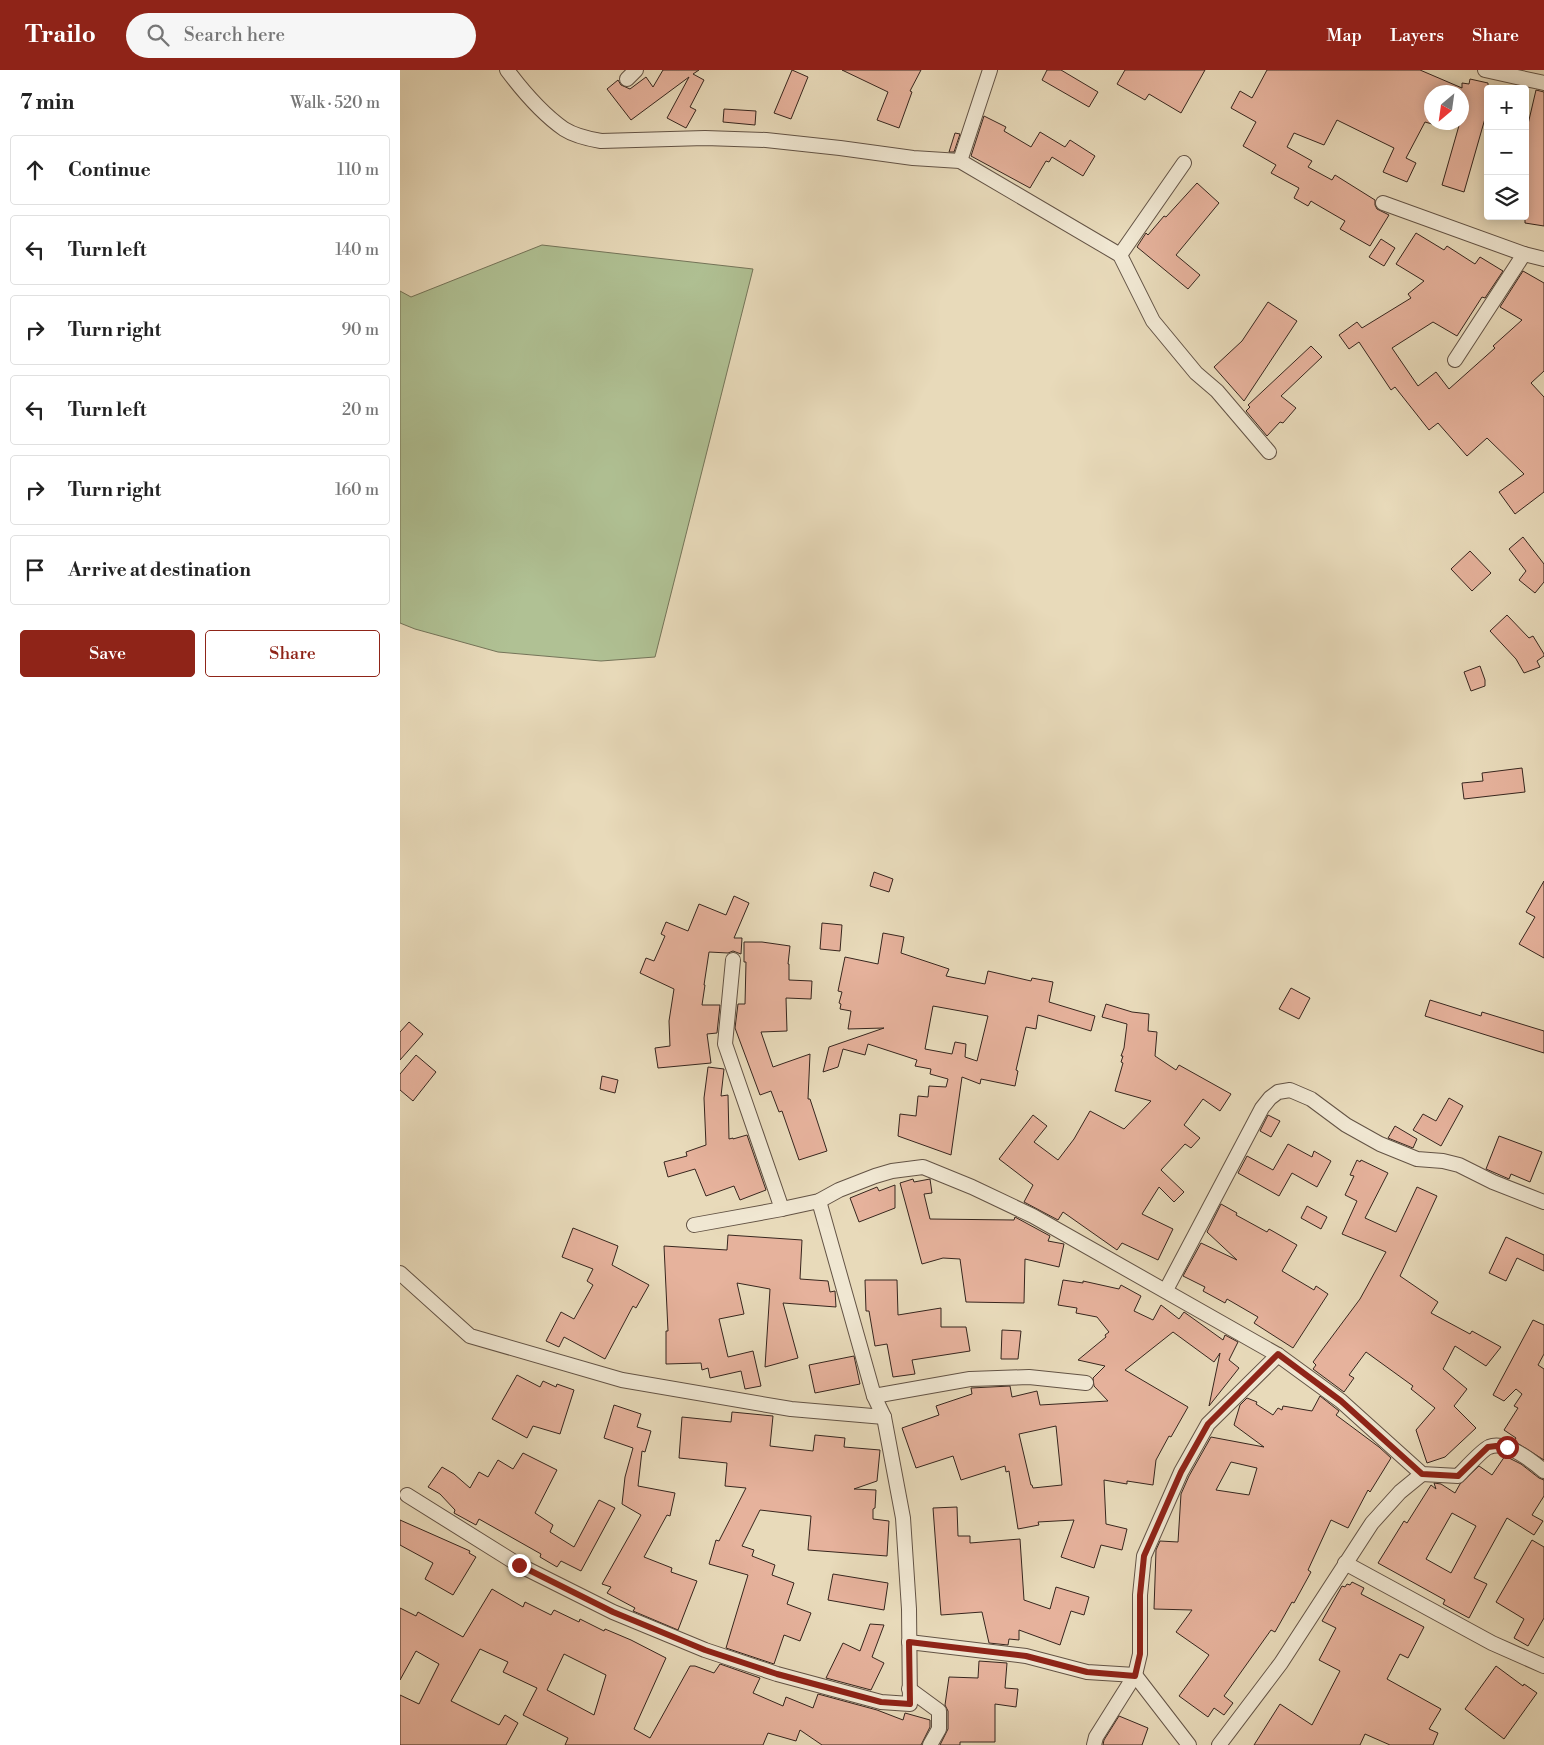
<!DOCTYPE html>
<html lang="en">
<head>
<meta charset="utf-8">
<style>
	:root { --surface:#fff; --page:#f6f6f6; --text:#222; --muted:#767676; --line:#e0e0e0; --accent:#8f2418 }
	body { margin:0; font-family:"Libre Bodoni",serif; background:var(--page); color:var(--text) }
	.controls { position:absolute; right:15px; top:15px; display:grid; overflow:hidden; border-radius:5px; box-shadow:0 2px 12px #0003 }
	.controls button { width:45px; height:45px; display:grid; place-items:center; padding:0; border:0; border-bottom:1px solid var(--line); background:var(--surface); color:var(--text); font:25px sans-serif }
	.compass { position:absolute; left:1024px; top:15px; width:45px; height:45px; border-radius:50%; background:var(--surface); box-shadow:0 2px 12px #0003; rotate:209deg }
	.stop { position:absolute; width:15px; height:15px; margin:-11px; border:4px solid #8f2418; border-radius:50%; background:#fff }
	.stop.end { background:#8f2418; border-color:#fff; box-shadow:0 1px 5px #0008 }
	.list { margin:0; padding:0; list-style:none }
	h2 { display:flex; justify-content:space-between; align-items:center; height:65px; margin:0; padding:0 20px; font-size:21px }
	h2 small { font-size:16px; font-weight:400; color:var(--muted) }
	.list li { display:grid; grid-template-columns:32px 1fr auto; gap:15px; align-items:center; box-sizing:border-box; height:70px; margin:0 10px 10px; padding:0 10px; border:1px solid var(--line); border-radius:5px }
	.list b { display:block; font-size:19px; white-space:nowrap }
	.list em { font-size:16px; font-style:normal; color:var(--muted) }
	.actions { display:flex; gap:10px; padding:15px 20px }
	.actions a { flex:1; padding:11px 0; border:1px solid var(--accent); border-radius:5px; text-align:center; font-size:18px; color:var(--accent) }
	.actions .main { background:var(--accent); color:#fff }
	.icon { flex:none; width:28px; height:28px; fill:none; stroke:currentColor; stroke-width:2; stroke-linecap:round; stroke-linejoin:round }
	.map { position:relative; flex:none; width:1144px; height:1675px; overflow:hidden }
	header { display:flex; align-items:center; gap:30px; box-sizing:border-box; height:70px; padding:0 25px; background:var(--accent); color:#fff }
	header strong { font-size:24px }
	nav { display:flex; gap:28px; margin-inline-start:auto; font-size:18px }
	.search { width:350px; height:45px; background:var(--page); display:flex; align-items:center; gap:12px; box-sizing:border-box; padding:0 18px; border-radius:28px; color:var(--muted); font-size:19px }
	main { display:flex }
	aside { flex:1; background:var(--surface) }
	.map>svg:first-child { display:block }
	.green { fill:#b0c194; stroke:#747459 }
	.building { fill:#e6b29c; stroke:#37261e; fill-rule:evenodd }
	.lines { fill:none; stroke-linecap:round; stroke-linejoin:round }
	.street-casing { stroke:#635345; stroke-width:16 }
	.street { stroke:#f0e7d2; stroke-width:14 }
	.route { stroke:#8f2418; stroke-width:6 }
</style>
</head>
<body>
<header>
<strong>Trailo</strong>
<div class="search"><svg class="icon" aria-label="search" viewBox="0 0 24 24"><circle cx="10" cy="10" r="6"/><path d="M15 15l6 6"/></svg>Search here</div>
<nav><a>Map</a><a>Layers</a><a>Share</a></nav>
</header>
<main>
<aside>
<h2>7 min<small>Walk · 520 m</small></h2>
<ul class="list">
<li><svg class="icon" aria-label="ahead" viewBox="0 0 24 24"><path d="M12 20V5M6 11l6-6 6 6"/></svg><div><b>Continue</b></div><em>110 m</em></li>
<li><svg class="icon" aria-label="left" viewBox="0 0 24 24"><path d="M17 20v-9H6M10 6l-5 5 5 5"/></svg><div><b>Turn left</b></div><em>140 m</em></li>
<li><svg class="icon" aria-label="right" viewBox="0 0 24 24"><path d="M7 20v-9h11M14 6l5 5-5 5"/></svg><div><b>Turn right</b></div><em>90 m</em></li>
<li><svg class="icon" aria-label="left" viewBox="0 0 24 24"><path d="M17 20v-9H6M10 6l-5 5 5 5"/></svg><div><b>Turn left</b></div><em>20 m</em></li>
<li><svg class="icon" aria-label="right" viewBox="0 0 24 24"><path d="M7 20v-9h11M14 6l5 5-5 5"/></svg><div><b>Turn right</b></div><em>160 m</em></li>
<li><svg class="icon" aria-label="arrive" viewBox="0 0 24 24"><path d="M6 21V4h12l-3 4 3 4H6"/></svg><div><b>Arrive at destination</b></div></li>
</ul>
<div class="actions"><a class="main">Save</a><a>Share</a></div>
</aside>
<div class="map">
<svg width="1144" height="1675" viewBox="0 0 1144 1675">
	<rect width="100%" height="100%" fill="#e8daba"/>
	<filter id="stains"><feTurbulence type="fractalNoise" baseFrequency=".004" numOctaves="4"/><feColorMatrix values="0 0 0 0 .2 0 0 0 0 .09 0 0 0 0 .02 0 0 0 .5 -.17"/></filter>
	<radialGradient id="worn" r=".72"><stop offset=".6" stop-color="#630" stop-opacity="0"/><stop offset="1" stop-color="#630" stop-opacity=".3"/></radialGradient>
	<path class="green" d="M142,175L353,199L255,587L201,591L98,582L15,559L0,553V221L11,227Z"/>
	<g class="building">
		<path d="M263,0H299L293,4L304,10L290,37L296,40L286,58L267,48L289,7L231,50L207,19L218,10L221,15L230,19L246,7L253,17Z"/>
		<path d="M392,0L408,7L391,49L374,43Z"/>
		<path d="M442,0H521L510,21L512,22L499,58L477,50L488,22Z"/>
		<path d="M647,0H661L698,22L689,37L642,10Z"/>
		<path d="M725,0H805L781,43L749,24L745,30L717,14Z"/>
		<path d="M867,0H1020L1062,18V13L1069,14L1070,9L1088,13V38L1064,122L1042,115L1060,52H1062V22H1032V54L1025,52L1006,88L1016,93L1007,112L983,102L994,78L937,50L924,75L894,63L887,77L912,91L908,97L932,110L935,105L975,130V135L977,139L989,145L970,176L940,159L945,151L914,133L911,131L908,136L894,128L899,118L871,103L876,95L843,76L856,52L831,38L840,21L852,28Z"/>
		<path d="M1136,20L1144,22V156L1125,153V67Z"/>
		<path d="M324,39L356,41L355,55L323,52Z"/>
		<path d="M584,46L606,57L604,61L631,77L640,62L665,77L670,70L695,86L683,106L652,87L649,92L646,91L630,118L571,86Z"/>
		<path d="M555,63L560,64L554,82H549Z"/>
		<path d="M797,113L819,133L776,185L800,205L788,219L737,177L746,163L748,165L764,146L766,147Z"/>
		<path d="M1016,163L1044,180L1047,176L1075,194L1080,187L1103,201L1085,228L1082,227L1057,266L1033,252L992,278L1018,316L1036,302L1049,319L1095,278L1093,276L1122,250L1100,237L1123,201L1144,213V301L1131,313L1144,327V422L1115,444L1099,422L1124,404L1087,368L1067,386L1038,353L1029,360L995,317L991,320L959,272L949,279L939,265L957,252L962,258L1011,228L1008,224L1024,211L996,194Z"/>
		<path d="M981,169L995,178L984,196L969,187Z"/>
		<path d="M868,232L897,251L844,331L814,297L842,271Z"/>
		<path d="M911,276L922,287L881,326L896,338L883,353L880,352L867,366L846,341L850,337L848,335Z"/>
		<path d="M1123,467L1144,494V512L1135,523L1119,510L1126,501L1109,479Z"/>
		<path d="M1070,481L1091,503L1072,521L1051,499Z"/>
		<path d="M1107,545L1129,568L1133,566L1144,584V586L1137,591L1140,597L1124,603L1116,589L1090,561Z"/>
		<path d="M1080,596L1085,610V616L1071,621L1064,602Z"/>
		<path d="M1122,698L1125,722L1064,729L1062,713L1083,711L1082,703Z"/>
		<path d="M474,802L493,809L489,822L470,816Z"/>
		<path d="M1144,811V888L1119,874L1135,847L1126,842Z"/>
		<path d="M334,826L349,833L334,868H342L341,884L333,881L328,883L309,882L304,915H305L302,935H320L317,963L307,964L311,993L258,998L255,978L270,976L269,951L274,919L240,903L246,888L254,891L265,866L261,864L266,852L288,861L299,834L326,845Z"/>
		<path d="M422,853L442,855L440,881L420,879Z"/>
		<path d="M483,863L504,867L501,883L549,899L546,906L585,914L588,901L631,911L632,908L653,912L649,932L695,946L691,961L638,945L636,959L626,957L616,1000L618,1001L615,1016L581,1009L580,1014L562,1007L551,1085L498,1066L500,1044L516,1046L518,1026L528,1027L529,1016L546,1017L548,1009L530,1004L531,999L515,996L517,990L468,974L465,985L443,979L438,997L423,1002L429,977L484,958L448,959L451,941L440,939L441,934L439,933L442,922L438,921L445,887L478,894ZM533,936L588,946L577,991L565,987L566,974L555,972L552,984L525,979Z"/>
		<path d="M344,872H362L390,876L388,894H389V910L412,911L411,929L386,928L387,961L361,962L373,997L410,984L408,1029H410L427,1081L399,1090L382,1041L379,1042L371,1021L360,1025L335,958L338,934H345L346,892H344Z"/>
		<path d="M891,918L910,928L899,949L879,939Z"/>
		<path d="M1030,930L1081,946L1082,942L1144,961V983L1025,946Z"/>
		<path d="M706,934L732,942L749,944L748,961L757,962L755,986L776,1000L779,995L831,1024L820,1041L803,1029L784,1055L800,1068L791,1078L785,1074L761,1100L784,1122L774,1132L759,1117L742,1144L773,1159L758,1190L722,1173L717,1180L663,1142L658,1150L624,1132L633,1115L599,1089L633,1045L647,1056L634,1072L658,1090L674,1069L690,1041L724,1059L751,1031L715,1021L723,993L721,992L723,986H721L724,978L727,954L702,947Z"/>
		<path d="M9,952L23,964L0,990V962Z"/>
		<path d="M16,985L36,1002L13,1031L0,1020V1004Z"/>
		<path d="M308,997L324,999L321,1026L328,1025L329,1069L333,1068V1069L347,1065L366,1120L340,1130L334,1116L306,1126L295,1099L268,1107L264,1092L287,1086L286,1082L306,1075L304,1028Z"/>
		<path d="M202,1006L218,1010L215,1023L200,1019Z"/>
		<path d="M1049,1028L1063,1036L1041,1076L1013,1060L1023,1044L1036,1051Z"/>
		<path d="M868,1045L880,1051L871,1067L860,1061Z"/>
		<path d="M995,1056L1017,1069L1013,1078L988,1068Z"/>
		<path d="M1099,1066L1142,1082L1130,1112L1111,1104L1109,1109L1086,1099Z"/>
		<path d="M888,1074L912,1087L914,1081L931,1091L917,1117L892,1103L879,1126L838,1103L847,1086L873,1100Z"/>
		<path d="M957,1090L960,1092L961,1090L988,1103L965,1148L996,1162L1017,1117L1037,1126L1000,1206L1038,1232L1031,1243L1070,1264L1072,1261L1101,1277L1086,1296L1055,1276L1043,1299L1067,1319L1054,1336L1076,1358L1045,1387L1027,1393L1016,1360L1035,1338L1011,1319L1013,1316L966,1282L949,1305L954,1308L944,1322L913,1299L916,1295L913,1292L960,1229L986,1182L942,1164L957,1131L945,1125L954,1106L950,1105Z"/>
		<path d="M513,1109L514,1112L530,1109L532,1123L524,1124L530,1149L614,1150L615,1147L650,1166L648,1171L664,1174L659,1197L625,1189L624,1233L566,1232L560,1189L543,1188L522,1194L500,1113Z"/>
		<path d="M495,1115V1138L459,1152L450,1128L477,1117L479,1121Z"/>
		<path d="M821,1134L837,1143L836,1145L867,1162L869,1159L897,1175L882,1201L914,1220L916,1216L928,1224L893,1278L854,1253L858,1247L827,1229L825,1233L803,1221L805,1217L783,1206L801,1173L837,1190L807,1162Z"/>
		<path d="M907,1136L927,1147L921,1159L901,1148Z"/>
		<path d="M173,1158L218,1176L212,1195L249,1215L236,1238L233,1236L205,1289L164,1267L159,1277L146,1271L161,1242L174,1249L193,1215L187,1211L193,1199L162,1187Z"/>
		<path d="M328,1165L402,1170L400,1209L428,1211L430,1222L435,1221L436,1237L383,1233L398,1288L365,1297L370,1219L337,1213L344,1244L319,1249L328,1287L353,1281L361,1316L345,1319L341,1301L310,1308L308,1298L302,1300L301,1293L266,1294V1261H268L264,1176L327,1180Z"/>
		<path d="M1106,1167L1144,1185V1201L1117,1188L1106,1211L1089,1203Z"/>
		<path d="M465,1210H497L498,1245L541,1238V1257H566L570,1281L512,1290L515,1304L493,1307L487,1274L475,1276L469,1241H466Z"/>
		<path d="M663,1210L683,1213V1211L719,1219L721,1215L741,1226L734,1241L753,1250L761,1235L779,1249L784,1242L823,1270L825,1265L838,1272L829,1290L839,1298L809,1336L820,1283L814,1292L773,1262L725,1300L788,1337L771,1367L769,1366L756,1390L753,1415L727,1411V1414L704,1410L706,1454L727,1459L722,1480L701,1475L694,1498L661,1487L674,1450L638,1452L639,1455L618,1459L609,1401L606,1402L605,1396L561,1410L553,1386L516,1398L502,1358L539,1345L536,1336L572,1324L571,1318L610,1316L612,1327L637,1321L640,1335L708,1331L694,1316L693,1308L705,1296L678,1290L706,1267L705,1265L709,1262L697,1247L676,1243L677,1238L658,1235ZM656,1356L662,1415L633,1418L632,1415H631L619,1364Z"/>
		<path d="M1133,1250L1144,1255V1284L1138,1295L1144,1299V1390L1114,1371L1116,1368L1104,1360L1118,1338L1114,1336L1122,1324L1116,1319L1104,1331L1093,1325Z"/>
		<path d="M602,1260L621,1261L618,1289H601Z"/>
		<path d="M454,1286L460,1314L415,1323L409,1295Z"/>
		<path d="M117,1305L140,1317L143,1311L156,1317L157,1314L174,1320L160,1364L133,1356L127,1368L92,1349Z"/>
		<path d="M920,1326L939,1341L936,1345L979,1377L991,1388L970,1422L968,1420L948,1458L931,1450L908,1500L911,1502L894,1533L892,1532L875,1562L871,1560L824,1626L833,1633L824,1645L814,1638L808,1647L779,1626L809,1585L776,1562L792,1540L754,1539L756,1480L760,1471L778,1472L781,1424L789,1406L811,1367L864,1377L834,1355L840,1335L847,1328L857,1332L856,1334L873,1345L878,1338L882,1340L883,1336L912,1341ZM831,1392L857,1398L849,1425L816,1420Z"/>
		<path d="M214,1335L241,1344L237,1357L251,1361L245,1382L242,1381L238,1416L275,1423L270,1446L267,1445L244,1487L272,1498L271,1502L297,1511L278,1560L233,1541L235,1538L207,1523L211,1517L202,1514L241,1445L222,1434L225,1407L233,1378L204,1368Z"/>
		<path d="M332,1342L373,1346L370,1376L413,1381L415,1365L445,1368L444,1377L480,1380L477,1411L454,1419L476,1420L475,1438L473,1439V1449L489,1451L487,1486L408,1480L411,1446L360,1440L342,1476L354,1480L352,1486L375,1495L372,1505L394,1513L387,1534L411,1543L400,1571L384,1565L374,1594L326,1578L348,1505L309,1494L316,1470L319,1471L346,1418L325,1416L327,1393L279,1388L282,1347L331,1352Z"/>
		<path d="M123,1383L157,1400L135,1443L153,1455L150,1462L174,1477L199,1430L215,1438L181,1501L161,1491L157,1497L140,1487L141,1484L79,1449L76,1455L54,1443L55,1440L40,1424L28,1417L42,1397L54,1404L70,1418L79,1402L88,1407L98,1390L113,1399Z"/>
		<path d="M1105,1386L1121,1394L1139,1408L1144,1410V1426L1132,1445L1143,1451L1134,1465L1107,1448L1074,1508L1087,1514L1069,1548L1043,1534L1045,1530L978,1493L1004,1451L1007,1453L1031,1415L1036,1419L1034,1413L1041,1414L1055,1423L1060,1414L1079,1396L1092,1405ZM1052,1443L1076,1456L1051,1503L1026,1489Z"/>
		<path d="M557,1437L558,1466H570V1473L620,1469L624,1530L650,1539L656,1517L689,1527L684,1545L671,1541L660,1575L619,1560V1570L609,1569L608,1575L589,1573L582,1542L541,1545L533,1438Z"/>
		<path d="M0,1450L70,1481L69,1483L76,1487L53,1525L25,1509L33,1493L0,1475Z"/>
		<path d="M1132,1470L1144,1477V1548L1128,1576L1114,1568L1124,1549L1096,1532Z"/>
		<path d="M433,1504L488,1513L484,1540L428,1530Z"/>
		<path d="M952,1512L964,1518L961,1524L1024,1557L1008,1588L1000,1584L987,1609L1041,1639L1029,1659L1038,1663L1033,1675H990L965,1664L960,1675H854L880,1634L912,1655L940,1601L919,1590L936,1558L922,1551L942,1516L945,1517L947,1514L950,1515Z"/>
		<path d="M92,1519L123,1537L125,1532L151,1545L154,1540L179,1552L180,1549L204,1561L205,1559L231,1570L266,1588L234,1659L250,1668L290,1596H295L314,1603L320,1594L360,1608L353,1623L383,1636L386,1627L413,1638L418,1624L477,1640L503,1650L505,1643L530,1650V1657L521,1675H422L400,1660L396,1671L368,1663L363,1675H165L168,1668L123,1645L137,1618L103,1602L108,1592L80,1579L51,1631L99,1655L105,1645L118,1653L106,1675H0V1625L19,1634L39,1594L16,1581L0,1610V1538L16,1546L18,1542L63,1567ZM164,1584L206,1605L194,1645L147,1620Z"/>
		<path d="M470,1554L484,1555L472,1587L484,1593L471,1620L426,1608L443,1573L460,1581Z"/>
		<path d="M579,1591L607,1593L605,1618L618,1619L616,1637L595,1634V1672H560V1675H540L548,1659V1641L545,1635L549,1607L578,1608Z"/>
		<path d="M1096,1596L1123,1616L1124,1614L1137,1623L1104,1669L1065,1639Z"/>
		<path d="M719,1646L748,1658L742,1675H703L704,1670Z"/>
	</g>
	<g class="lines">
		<defs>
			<g id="street">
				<path d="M107,0C122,20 144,45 164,59C175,66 189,69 201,71L305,68L366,70L440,78L513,88L560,91L720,185L753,251L796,303L817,321L869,382"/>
				<path d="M1085,0L1144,13"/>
				<path d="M227,9L236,0"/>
				<path d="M560,91L590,0"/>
				<path d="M983,133L1124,184L1144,189"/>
				<path d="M720,185L784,93"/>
				<path d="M1055,290L1124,184"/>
				<path d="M333,890L325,974L382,1139"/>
				<path d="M294,1155L382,1139L419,1131L439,1120L475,1106L492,1101L523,1097L572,1117L633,1146L878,1285L941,1331L1022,1404L1058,1406C1064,1400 1083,1379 1089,1377C1106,1370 1132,1391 1144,1401"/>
				<path d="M0,1203L70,1266L222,1310L391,1339L484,1347"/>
				<path d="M766,1220L862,1038L870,1028L878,1022L890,1020L911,1029L946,1055L980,1074L1017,1089L1043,1091L1059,1095L1093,1112L1144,1132"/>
				<path d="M474,1326L570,1309L629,1307L686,1313"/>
				<path d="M7,1425L119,1495L213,1542L305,1580L377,1604L481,1632L510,1634L509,1539L503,1448L484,1347L474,1326L419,1131"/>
				<path d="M945,1493L1092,1573L1144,1596"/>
				<path d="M509,1572L626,1586L687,1602L735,1605L789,1675"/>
				<path d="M509,1619L539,1641V1659L530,1675"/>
				<path d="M694,1675L696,1667L735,1605L740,1584V1525L744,1486L781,1402L808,1354L878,1285"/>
				<path d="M819,1675L881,1593L972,1453L1000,1422L1022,1404"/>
			</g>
		</defs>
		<use href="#street" class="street-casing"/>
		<use href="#street" class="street"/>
	</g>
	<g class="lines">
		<path class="route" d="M119,1495L213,1542L305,1580L377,1604L481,1632L510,1634L509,1572L626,1586L687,1602L735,1606L740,1584V1525L744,1486L781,1402L808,1354L878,1284L941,1331L1022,1404L1058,1406L1088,1377L1096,1376L1107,1377"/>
	</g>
	<rect width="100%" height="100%" filter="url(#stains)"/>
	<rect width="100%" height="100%" fill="url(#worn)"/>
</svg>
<div class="controls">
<button>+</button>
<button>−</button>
<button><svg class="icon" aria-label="layers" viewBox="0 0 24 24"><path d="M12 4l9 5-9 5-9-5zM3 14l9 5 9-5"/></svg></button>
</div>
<svg class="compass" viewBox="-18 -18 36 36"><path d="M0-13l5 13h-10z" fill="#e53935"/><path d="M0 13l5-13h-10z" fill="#767676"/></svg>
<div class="stop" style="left:1107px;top:1377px"></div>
<div class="stop end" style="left:119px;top:1495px"></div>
</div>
</main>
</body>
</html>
